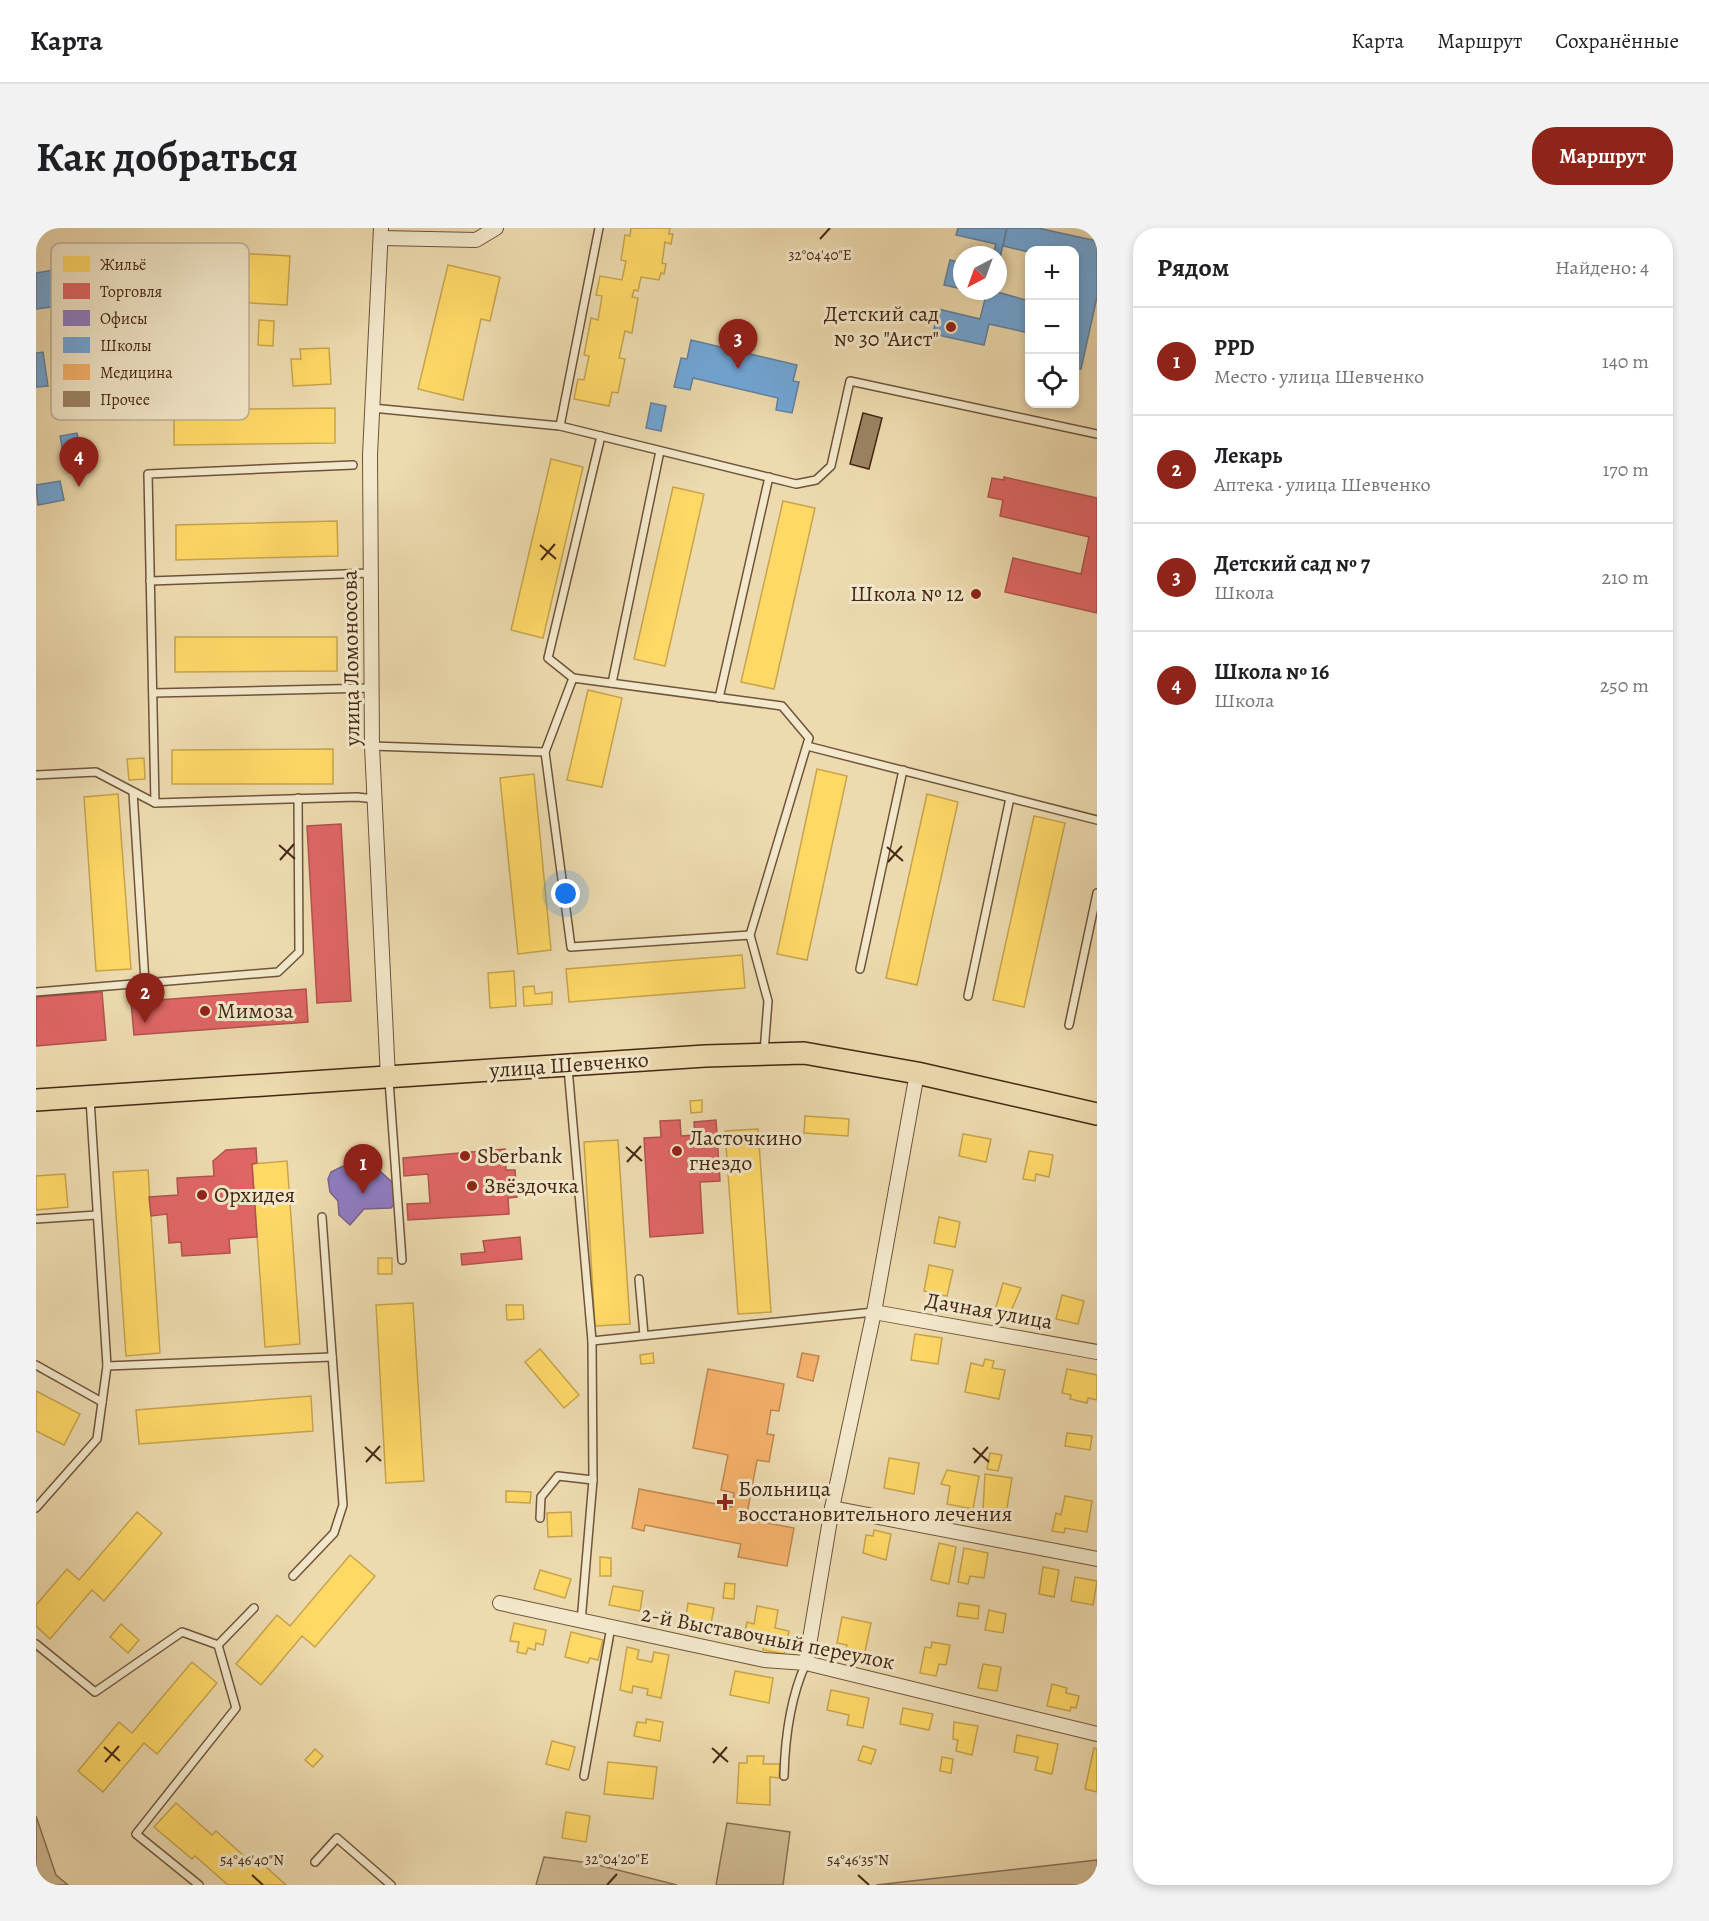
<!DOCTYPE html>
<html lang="ru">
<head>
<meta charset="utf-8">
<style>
	:root { --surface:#fff; --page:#f2f2f2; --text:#202124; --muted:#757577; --line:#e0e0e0; --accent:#8f2418 }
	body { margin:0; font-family:Alegreya,serif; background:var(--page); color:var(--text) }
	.controls { position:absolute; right:18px; top:18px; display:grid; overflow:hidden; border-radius:12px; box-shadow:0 3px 9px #0003 }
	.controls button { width:54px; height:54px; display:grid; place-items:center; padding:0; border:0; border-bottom:2px solid var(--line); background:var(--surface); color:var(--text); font:30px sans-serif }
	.compass { position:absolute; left:917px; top:18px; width:54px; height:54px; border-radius:50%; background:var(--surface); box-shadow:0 3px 9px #0003; rotate:221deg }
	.you { position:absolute; left:530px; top:666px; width:21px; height:21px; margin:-15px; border:4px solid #fff; border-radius:50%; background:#1a73e8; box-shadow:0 0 0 9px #1a73e833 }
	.badge { display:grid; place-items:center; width:39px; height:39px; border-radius:50%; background:var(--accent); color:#fff; font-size:20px; font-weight:700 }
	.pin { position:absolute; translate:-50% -50px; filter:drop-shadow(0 2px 3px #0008) }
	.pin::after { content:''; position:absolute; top:32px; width:21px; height:18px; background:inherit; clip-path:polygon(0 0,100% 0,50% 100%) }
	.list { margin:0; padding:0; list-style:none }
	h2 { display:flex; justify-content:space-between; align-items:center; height:78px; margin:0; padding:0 24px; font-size:26px }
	h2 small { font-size:20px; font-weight:400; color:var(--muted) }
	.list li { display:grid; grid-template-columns:39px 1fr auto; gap:18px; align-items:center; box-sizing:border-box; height:108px; padding:0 24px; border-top:2px solid var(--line) }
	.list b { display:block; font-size:22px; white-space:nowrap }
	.list p { margin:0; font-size:20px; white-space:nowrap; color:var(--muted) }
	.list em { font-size:20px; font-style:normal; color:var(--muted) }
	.icon { flex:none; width:33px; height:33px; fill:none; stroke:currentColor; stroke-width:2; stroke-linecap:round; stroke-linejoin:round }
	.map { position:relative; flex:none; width:1061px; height:1657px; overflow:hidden; border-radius:24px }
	header { display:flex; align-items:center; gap:36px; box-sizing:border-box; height:84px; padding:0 30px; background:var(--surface); border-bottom:2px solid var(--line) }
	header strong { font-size:28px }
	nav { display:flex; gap:33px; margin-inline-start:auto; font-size:21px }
	.intro { display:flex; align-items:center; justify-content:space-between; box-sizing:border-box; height:144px; padding:0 36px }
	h1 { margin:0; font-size:42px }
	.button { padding:15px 27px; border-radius:24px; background:var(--accent); color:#fff; font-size:21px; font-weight:700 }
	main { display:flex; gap:36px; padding:0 36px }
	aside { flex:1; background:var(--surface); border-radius:24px; box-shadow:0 3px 9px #0003 }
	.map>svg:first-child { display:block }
	.green { fill:#d0bc94; stroke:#8a7254; stroke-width:1.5 }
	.homes { fill:#ffd966; stroke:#c7a44d; stroke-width:1.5 }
	.shops { fill:#e06666; stroke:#b1534d; stroke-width:1.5 }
	.offices { fill:#8e7cc3; stroke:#78628e; stroke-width:1.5 }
	.schools { fill:#6fa8dc; stroke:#6281a0; stroke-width:1.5 }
	.health { fill:#f6b26b; stroke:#c18851; stroke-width:1.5 }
	.building { fill:#9c8564; stroke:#442713; stroke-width:1.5 }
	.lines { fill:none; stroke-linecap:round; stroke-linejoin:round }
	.lane-casing { stroke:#6e543a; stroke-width:10 }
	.street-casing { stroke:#6e543a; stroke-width:16 }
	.primary-casing { stroke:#442713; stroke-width:24 }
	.lane { stroke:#f3e8cb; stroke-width:7 }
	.street { stroke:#f3e8cb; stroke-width:14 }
	.primary { stroke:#eddbaf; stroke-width:21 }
	.ticks { fill:none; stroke:#442713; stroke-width:2 }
	.poi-dot { fill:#8f2418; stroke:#f3e8cb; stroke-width:2 }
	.labels { text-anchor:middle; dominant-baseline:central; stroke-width:6; stroke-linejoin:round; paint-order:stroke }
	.poi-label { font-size:22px; fill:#442713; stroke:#f3e8cb; text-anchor:start }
	.street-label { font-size:22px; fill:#442713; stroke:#f3e8cb }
	.key { fill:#f3e8cb; stroke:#beae94; stroke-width:1.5 }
	.key-label { font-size:16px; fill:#442713 }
	.ticks-label { font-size:15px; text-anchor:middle; fill:#442713; stroke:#f3e8cb; stroke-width:6; stroke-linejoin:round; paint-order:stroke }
</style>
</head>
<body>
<header>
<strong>Карта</strong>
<nav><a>Карта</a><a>Маршрут</a><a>Сохранённые</a></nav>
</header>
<div class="intro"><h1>Как добраться</h1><a class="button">Маршрут</a></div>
<main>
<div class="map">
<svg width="1061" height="1657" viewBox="0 0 1061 1657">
	<rect width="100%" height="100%" fill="#eddbaf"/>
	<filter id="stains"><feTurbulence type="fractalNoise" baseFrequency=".00333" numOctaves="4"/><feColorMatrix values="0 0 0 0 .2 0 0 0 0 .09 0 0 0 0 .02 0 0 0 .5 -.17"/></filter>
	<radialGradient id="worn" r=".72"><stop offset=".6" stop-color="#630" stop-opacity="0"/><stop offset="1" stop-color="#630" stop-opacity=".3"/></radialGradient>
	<g class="green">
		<path d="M0,1588L20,1647L32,1657H0Z"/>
		<path d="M691,1595L754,1604L747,1657H680Z"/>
		<path d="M508,1629L554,1635L641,1657H500Z"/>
		<path d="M1061,1632V1657H840Z"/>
	</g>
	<g class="homes">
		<path d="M595,0H634L633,6H637L635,16L629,14L626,35L630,36L628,46L625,45L623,52L605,49L602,63L598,62L596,69L602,70L596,105L589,103L583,130L589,131L582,165L576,164L573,178L538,171L542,151L548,152L553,128L548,127L555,90L562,92L566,68L560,67L564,48L586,52L590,33L585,32L589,7L594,8Z"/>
		<path d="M179,24L254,28L251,77L176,73Z"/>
		<path d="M412,37L464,49L454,93L445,91L427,172L382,161Z"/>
		<path d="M223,92L238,93L237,118L222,117Z"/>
		<path d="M293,120L295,156L257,158L255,131H265L264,121Z"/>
		<path d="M299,180V215L138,217V182Z"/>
		<path d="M515,231L547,239L507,410L475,402Z"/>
		<path d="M637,259L668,266L629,438L598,431Z"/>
		<path d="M747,273L779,280L738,461L705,454Z"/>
		<path d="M301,293L302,328L140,332V297Z"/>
		<path d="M139,409H301V443L139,444Z"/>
		<path d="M552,462L586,470L566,559L531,552Z"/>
		<path d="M297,521V556H136V522Z"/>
		<path d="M108,530L109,551L93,552L91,531Z"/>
		<path d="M781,541L811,548L771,732L741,726Z"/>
		<path d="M498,546L515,722L482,726L464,550Z"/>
		<path d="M82,566L95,741L60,743L48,569Z"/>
		<path d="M891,566L922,574L881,757L850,750Z"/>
		<path d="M998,588L1029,595L988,779L957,772Z"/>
		<path d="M706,727L709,760L533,774L530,741Z"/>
		<path d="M478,743L480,778L454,780L452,745Z"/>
		<path d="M498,758L499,766L516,764V776L488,778L487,759Z"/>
		<path d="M666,872V884L655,885L654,873Z"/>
		<path d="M769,888L813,891L812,908L768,905Z"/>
		<path d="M722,901L735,1084L702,1086L689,903Z"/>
		<path d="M927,906L955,911L950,934L923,928Z"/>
		<path d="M582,912L594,1096L559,1098L548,914Z"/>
		<path d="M993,923L1017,927L1013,949L1000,946L999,953L987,951Z"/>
		<path d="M251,933L264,1116L229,1119L216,936Z"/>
		<path d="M112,942L124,1125L90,1128L77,944Z"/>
		<path d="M29,946L32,979L0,982V948Z"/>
		<path d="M903,989L924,994L919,1019L898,1015Z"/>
		<rect x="342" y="1030" width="14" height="16"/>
		<path d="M893,1037L917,1042L911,1068L888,1063Z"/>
		<path d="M967,1055L985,1060L975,1083L960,1079Z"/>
		<path d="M1026,1067L1048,1073L1042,1096L1020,1091Z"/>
		<path d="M377,1075L388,1253L350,1255L340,1077Z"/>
		<path d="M470,1077H487L488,1091L471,1092Z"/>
		<path d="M879,1106L906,1110L902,1136L875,1132Z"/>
		<path d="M504,1121L543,1167L528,1180L489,1134Z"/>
		<path d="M617,1125L618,1135L605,1136L604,1127Z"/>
		<path d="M949,1131L958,1133L956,1140L969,1142L963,1171L929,1164L935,1135L947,1138Z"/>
		<path d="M1031,1141L1061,1147V1172L1052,1170L1051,1175L1034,1171L1035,1167L1026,1165Z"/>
		<path d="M0,1163L44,1186L28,1217L0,1203Z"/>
		<path d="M275,1168L277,1203L103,1216L100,1182Z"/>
		<path d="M1031,1205L1056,1208L1054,1222L1029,1218Z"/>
		<path d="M954,1225L966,1227L962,1243L951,1241Z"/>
		<path d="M853,1230L883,1235L878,1266L848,1260Z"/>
		<path d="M911,1242L943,1248L937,1281L911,1276L914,1258L905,1256Z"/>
		<path d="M949,1246L976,1250L970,1286L947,1282Z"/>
		<path d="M470,1263L495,1264L494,1275L470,1274Z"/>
		<path d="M1029,1268L1056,1273L1051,1304L1029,1300L1028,1305L1016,1303L1020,1285L1025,1287Z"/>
		<path d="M101,1284L126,1305L68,1373L56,1362L14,1411L0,1398V1377L31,1341L43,1352Z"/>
		<path d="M535,1284L536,1308L512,1309L511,1285Z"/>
		<path d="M838,1302L855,1306L850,1332L827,1325L830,1307L837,1308Z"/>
		<path d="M903,1315L920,1319L913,1356L895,1352Z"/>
		<path d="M928,1320L952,1325L948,1350L934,1348L932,1356L922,1354Z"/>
		<path d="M314,1327L339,1348L279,1419L266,1408L225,1457L200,1436L241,1387L254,1398Z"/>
		<path d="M564,1329L575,1330V1348H564Z"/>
		<path d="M1007,1339L1023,1342L1018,1369L1003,1366Z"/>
		<path d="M504,1342L535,1351L529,1370L498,1361Z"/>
		<path d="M1039,1349L1061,1353L1057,1377L1035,1373Z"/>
		<path d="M689,1355L699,1356L698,1371L687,1370Z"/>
		<path d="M577,1358L607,1363L604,1383L573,1377Z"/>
		<path d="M652,1375L678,1380L674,1400L649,1396Z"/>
		<path d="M923,1375L943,1378L942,1391L921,1388Z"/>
		<path d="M721,1378L742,1382L739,1400L753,1403L748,1426L727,1422L729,1413L708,1409L711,1394L718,1396Z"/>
		<path d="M953,1382L970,1386L967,1405L949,1402Z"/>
		<path d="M806,1389L835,1395L827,1433L809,1429L811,1417L801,1415Z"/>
		<path d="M478,1395L510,1402L507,1417L500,1415L499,1422L492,1420L490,1426L481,1424L483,1414L474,1413Z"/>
		<path d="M85,1396L103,1412L92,1425L74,1409Z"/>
		<path d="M535,1404L567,1412L562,1432L554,1430L552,1435L529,1429Z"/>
		<path d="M896,1414L914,1417L910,1437L903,1436L900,1448L884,1445L889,1419L895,1420Z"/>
		<path d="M591,1419L603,1422L601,1431L616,1434L618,1424L633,1427L625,1470L611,1467L612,1461L597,1458L596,1465L584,1462Z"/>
		<path d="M156,1434L181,1455L121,1526L108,1515L67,1564L42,1543L83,1494L96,1505Z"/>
		<path d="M947,1436L965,1439L961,1463L942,1460Z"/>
		<path d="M699,1443L737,1450L733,1475L694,1467Z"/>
		<path d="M1016,1456L1031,1460L1030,1465L1043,1468L1040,1480L1035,1479L1034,1483L1011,1478Z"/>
		<path d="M795,1462L833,1470L827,1500L811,1497L813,1487L791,1482Z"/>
		<path d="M867,1480L897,1486L893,1502L864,1496Z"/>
		<path d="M610,1491L627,1494L624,1513L598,1508L601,1494L610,1495Z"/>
		<path d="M918,1494L942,1498L936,1527L920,1523L922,1512L917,1511Z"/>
		<path d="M981,1507L1022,1516L1016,1546L999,1542L1002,1529L978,1524Z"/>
		<path d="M516,1513L539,1519L533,1542L510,1536Z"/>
		<path d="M827,1518L840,1522L835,1536L822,1532Z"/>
		<path d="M1058,1520L1061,1521V1564L1049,1561Z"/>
		<path d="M279,1521L287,1528L277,1539L269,1532Z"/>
		<path d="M711,1528H728L727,1536H744L743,1550L734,1549V1577L701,1575L703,1535H711Z"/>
		<path d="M906,1529L917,1531L915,1545L904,1543Z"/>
		<path d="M572,1534L621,1539L617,1571L568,1566Z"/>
		<path d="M140,1575L176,1607L180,1603L217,1636L221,1631L250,1657H192L159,1628L156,1631L118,1599Z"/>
		<path d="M530,1584L554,1588L550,1614L526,1610Z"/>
	</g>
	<g class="shops">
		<path d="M968,249L1061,270V385L969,364L977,330L1045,346L1053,309L964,288L967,272L952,269L956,250L968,252Z"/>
		<path d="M305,596L315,773L281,775L271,598Z"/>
		<path d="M270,761L272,794L98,807L95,774Z"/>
		<path d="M66,764L70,812L0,818V769Z"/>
		<path d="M644,892L645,908L659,907L658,894L680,892L684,953L664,954L667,1005L614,1009L608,910L625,909L624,893Z"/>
		<path d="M220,920L221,935L216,936L221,1009L193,1011L194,1025L146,1028L145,1014L133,1015L131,986L115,988L113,969L142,967L141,950L178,948L177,933L190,922Z"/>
		<path d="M469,921L470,942H479L481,969L472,970L473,986L372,992L371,976L394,975L392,946L368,948L367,930Z"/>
		<path d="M484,1009L486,1031L426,1037L425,1026L449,1024L447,1013Z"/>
	</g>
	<path class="offices" d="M336,936L357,955L360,974L355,980L328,981L314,997L303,987L302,973L294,964L292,951L295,944L307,938L322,944H330Z"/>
	<g class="schools">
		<path d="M922,0H971L962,38V27H957L960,16L920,7Z"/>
		<path d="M971,0H1002L1061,13V69L1045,141L1038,139V22L993,24L967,18Z"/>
		<path d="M914,32L926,35V61L908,57Z"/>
		<path d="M23,41L29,77L0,81V45Z"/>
		<path d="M933,63H958L993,73V105L953,96L948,117L897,106L902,81L944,91L950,67Z"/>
		<path d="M655,112L761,137L757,153L763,154L756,185L740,182L742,170L657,150L654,162L638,159L645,130L651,131Z"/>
		<path d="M7,124L12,158L0,159V125Z"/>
		<path d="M615,175L630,178L625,203L610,200Z"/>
		<path d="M41,205L47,236L30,239L24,208Z"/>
		<path d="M24,253L28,272L2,277L0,257Z"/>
	</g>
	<g class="health">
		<path d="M766,1125L783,1128L777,1153L761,1149Z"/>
		<path d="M672,1141L748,1156L743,1183L735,1182L731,1206L738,1207L733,1234L721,1232L710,1291L758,1300L751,1338L702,1329L705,1316L609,1297L608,1303L596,1300L603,1261L696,1279L698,1265L685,1262L692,1227L657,1220Z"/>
	</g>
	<path class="building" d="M827,185L846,190L833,241L814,236Z"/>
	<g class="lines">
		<defs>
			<g id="lane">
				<path d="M336,180L524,198L563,0"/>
				<path d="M524,198L760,256L780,252L795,238L814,153L1061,206"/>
				<path d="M114,353L335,345"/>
				<path d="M537,450L512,430L565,208"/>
				<path d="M576,455L624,223"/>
				<path d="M117,465L336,460"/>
				<path d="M683,470L733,249"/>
				<path d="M336,518L509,524L535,719L714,707L732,773L728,824"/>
				<path d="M771,518L1061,592"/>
				<path d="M509,524L537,450L746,478L773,510L714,707"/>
				<path d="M0,547L60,544L119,575L321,569L339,571"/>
				<path d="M97,564L109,754"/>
				<path d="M119,575L112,246L317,237"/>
				<path d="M824,741L867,542"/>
				<path d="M0,764L242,744L263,724L262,570"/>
				<path d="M932,768L974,570"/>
				<path d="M1033,797L1061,665"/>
				<path d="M532,840L556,1113L557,1252L545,1394"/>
				<path d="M353,852L366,1032"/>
				<path d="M0,991L61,987"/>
				<path d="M603,1051L608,1107"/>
				<path d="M556,1113L838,1084"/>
				<path d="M0,1137L66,1174"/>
				<path d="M71,1138L296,1129"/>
				<path d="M0,1280L61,1211L71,1138L54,871"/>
				<path d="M504,1290L505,1269L522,1248L557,1252"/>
				<path d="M257,1348L298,1305L307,1277L286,989"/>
				<path d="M0,1416L59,1464L146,1404L182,1417L218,1380"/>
				<path d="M548,1548L575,1399"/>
				<path d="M748,1548C749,1510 754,1470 770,1435"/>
				<path d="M279,1634L301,1610L355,1657"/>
				<path d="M163,1657L100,1606L200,1480L182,1417"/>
			</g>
			<g id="street">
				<path d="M345,0L334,227L336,518L352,850"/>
				<path d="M345,10L440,12L460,0"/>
				<path d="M838,1084L1061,1124"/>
				<path d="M796,1280L1061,1331"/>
				<path d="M464,1375L728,1432L770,1435L1061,1506"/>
				<path d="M770,1435L796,1280L838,1084L881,845"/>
			</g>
			<path id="primary" d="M0,872L669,828L768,825L881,845L1061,886"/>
		</defs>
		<use href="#lane" class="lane-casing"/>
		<use href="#street" class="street-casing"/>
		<use href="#primary" class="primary-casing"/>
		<use href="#lane" class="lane"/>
		<use href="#street" class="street"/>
		<use href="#primary" class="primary"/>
	</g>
	<path class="ticks" d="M784,11L794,0M504,317L520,331M505,332L519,316M243,617L259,631M851,619L867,633M244,632L258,616M852,634L866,618M590,919L606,933M591,934L605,918M329,1219L345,1233M937,1220L953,1234M330,1234L344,1218M938,1235L952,1219M68,1519L84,1533M676,1520L692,1534M69,1534L83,1518M677,1535L691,1519M216,1647L227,1657M822,1647L833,1657M571,1657L581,1646"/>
	<g class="poi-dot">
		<circle cx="915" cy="99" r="6"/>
		<circle cx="940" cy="366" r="6"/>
		<circle cx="169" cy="783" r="6"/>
		<circle cx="641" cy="923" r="6"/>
		<circle cx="429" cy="928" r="6"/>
		<circle cx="436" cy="958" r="6"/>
		<circle cx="166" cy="967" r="6"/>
		<path d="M686 1265h6v6h6v6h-6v6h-6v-6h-6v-6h6z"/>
	</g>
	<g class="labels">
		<g class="poi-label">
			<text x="903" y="86" text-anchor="end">Детский сад<tspan x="903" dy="25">№ 30 "Аист"</tspan></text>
			<text x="928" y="366" text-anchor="end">Школа № 12</text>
			<text x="181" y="783">Мимоза</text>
			<text x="653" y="910">Ласточкино<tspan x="653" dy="25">гнездо</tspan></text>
			<text x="441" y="928">Sberbank</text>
			<text x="448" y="958">Звёздочка</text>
			<text x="178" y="967">Орхидея</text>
			<text x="702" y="1261">Больница<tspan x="702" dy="25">восстановительного лечения</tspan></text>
		</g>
		<g class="street-label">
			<text transform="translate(315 430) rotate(-91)">улица Ломоносова</text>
			<text transform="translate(533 837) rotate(-4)">улица Шевченко</text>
			<text transform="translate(953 1083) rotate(10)">Дачная улица</text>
			<text transform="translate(732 1410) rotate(11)">2-й Выставочный переулок</text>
		</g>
	</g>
	<rect x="15" y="15" width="198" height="177" rx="9" class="key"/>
	<rect x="27" y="28" width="27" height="16" fill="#ffd966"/>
	<rect x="27" y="55" width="27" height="16" fill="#e06666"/>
	<rect x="27" y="82" width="27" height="16" fill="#8e7cc3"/>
	<rect x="27" y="109" width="27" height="16" fill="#6fa8dc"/>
	<rect x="27" y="136" width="27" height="16" fill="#f6b26b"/>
	<rect x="27" y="163" width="27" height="16" fill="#9c8564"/>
	<g class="key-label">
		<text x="64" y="42">Жильё</text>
		<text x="64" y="69">Торговля</text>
		<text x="64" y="96">Офисы</text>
		<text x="64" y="123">Школы</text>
		<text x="64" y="150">Медицина</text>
		<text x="64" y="177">Прочее</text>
	</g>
	<g class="ticks-label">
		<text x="784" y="32">32°04'40"E</text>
		<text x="581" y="1636">32°04'20"E</text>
		<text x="216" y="1637">54°46'40"N</text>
		<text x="822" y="1637">54°46'35"N</text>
	</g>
	<rect width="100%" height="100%" filter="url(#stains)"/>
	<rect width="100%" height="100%" fill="url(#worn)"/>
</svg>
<div class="controls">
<button>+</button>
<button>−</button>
<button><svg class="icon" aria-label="locate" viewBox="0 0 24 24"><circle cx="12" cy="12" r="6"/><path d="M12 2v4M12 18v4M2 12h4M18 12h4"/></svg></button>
</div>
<svg class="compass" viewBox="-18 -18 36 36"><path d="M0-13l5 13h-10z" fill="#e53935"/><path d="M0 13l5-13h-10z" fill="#757577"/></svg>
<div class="you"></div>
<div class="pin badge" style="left:327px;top:966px">1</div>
<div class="pin badge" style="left:109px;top:795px">2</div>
<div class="pin badge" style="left:702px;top:141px">3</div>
<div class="pin badge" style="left:43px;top:259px">4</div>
</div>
<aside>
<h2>Рядом<small>Найдено: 4</small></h2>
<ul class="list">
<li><span class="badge">1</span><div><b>PPD</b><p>Место · улица Шевченко</p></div><em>140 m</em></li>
<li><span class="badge">2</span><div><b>Лекарь</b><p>Аптека · улица Шевченко</p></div><em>170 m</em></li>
<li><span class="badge">3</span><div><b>Детский сад № 7</b><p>Школа</p></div><em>210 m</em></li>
<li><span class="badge">4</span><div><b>Школа № 16</b><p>Школа</p></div><em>250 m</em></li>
</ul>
</aside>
</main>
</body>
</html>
